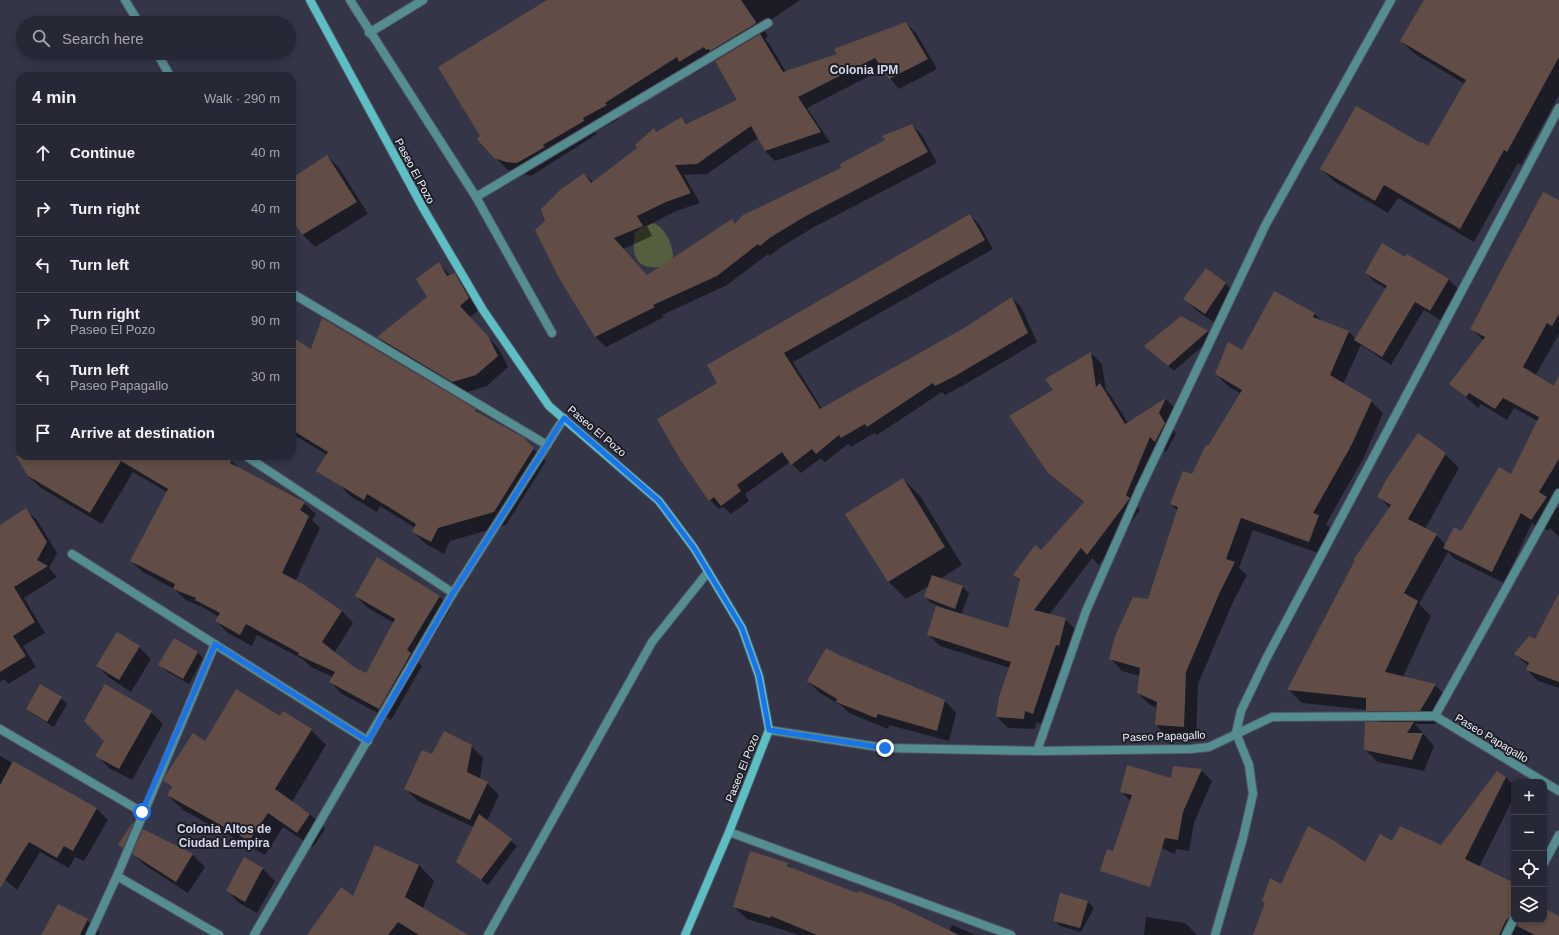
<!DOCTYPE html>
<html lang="en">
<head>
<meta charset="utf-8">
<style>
	:root { --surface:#272835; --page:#2f303d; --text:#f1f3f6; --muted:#a4a6ad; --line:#434450 }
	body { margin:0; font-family:Helvetica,sans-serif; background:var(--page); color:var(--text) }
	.controls { position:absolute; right:12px; bottom:12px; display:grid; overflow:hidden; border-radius:8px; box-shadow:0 2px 6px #0003 }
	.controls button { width:36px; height:36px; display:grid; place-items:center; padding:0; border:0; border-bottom:1px solid var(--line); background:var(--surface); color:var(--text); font:20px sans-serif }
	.stop { position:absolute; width:12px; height:12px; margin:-9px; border:3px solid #1a73e8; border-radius:50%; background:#fff }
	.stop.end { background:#1a73e8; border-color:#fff; box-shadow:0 1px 4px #0008 }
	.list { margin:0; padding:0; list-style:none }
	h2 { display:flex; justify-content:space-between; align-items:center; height:52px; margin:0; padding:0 16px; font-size:17px }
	h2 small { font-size:13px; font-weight:400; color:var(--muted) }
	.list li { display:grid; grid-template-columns:26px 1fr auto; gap:12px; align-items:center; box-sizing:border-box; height:56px; padding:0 16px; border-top:1px solid var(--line) }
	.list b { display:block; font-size:15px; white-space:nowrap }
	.list p { margin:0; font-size:13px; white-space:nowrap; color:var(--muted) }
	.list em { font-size:13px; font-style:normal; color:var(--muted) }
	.icon { flex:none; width:22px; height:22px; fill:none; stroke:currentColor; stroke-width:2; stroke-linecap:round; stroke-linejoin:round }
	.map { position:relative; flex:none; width:1559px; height:935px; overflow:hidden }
	.search { position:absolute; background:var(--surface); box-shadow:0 2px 6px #0003; left:16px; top:16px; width:280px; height:44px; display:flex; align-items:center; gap:10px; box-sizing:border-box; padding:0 14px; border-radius:22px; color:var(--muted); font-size:15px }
	.panel { position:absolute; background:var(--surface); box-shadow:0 2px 6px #0003; left:16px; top:72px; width:280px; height:388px; border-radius:12px }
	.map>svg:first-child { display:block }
	.green { fill:#555e3e }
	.shadow { fill:#0007 }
	.building { fill:#614d45 }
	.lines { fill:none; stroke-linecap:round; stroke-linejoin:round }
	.lane-casing { stroke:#525464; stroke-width:10 }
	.street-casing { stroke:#525464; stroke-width:10 }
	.secondary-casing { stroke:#525464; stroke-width:10 }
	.lane { stroke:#548e91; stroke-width:8 }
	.street { stroke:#548e91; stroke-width:8 }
	.secondary { stroke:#5cbfc4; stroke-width:8 }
	.route { stroke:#1a73e8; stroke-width:5 }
	.labels { text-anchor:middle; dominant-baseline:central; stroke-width:4; stroke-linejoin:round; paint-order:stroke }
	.street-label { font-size:11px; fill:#eef0fb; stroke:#1d1e26 }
	.neighbourhood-label { font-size:12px; font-weight:bold; fill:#d3d6ec; stroke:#1d1e26 }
</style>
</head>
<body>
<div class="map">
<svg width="1559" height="935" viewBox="0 0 1559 935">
	<rect width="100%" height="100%" fill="#343647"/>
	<path class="green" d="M653,223C665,227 674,246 673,259C662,271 637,272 634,251C633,246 634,238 635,232L642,227Z"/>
	<g class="shadow">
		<path d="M549,0H800L762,26L768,36L765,39L770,45L786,72L839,54L906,23L916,33L937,69L899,89L883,69L807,108L830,142L775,161L765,151L758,138L707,174L684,175L700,203L676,211L647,226L652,236L623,249L647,276L736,225L843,169L912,125L922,135L937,163L814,227L781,247L770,256L768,254L727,285L662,315L664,317L606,347L596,337L547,222L584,174L593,182L638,148L654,129L657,133L682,118L688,124L738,100L716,60L693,74L689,71L617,116L619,119L595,132L597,134L531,176L508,170L495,157Z"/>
		<path d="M1425,0H1559V95L1521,165L1518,163L1474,242L1398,198L1388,213L1335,182L1321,169L1421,145L1429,147L1465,84L1415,54L1401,41Z"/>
		<path d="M327,156L339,168L368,214L315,247L303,235L292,217V179Z"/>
		<path d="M1559,201V334L1535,376L1559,390V489L1551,502L1558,509L1559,507V537L1550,528L1549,531L1544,528L1543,530L1532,523L1504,583L1455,559L1448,552L1419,604L1431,616L1403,677L1435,685L1449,699L1435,724H1415L1434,746L1424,771L1378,762L1365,750L1379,723L1367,710L1302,703L1288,689L1390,508L1379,497L1445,454L1459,468L1425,529L1436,535L1446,545L1461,532L1511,476L1538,421L1514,408L1507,420L1481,404L1478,408L1451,384L1483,340L1472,329Z"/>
		<path d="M970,215L979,224L993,249L793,362L822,409L965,329L1012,298L1021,307L1037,342L964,385L945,395L942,392L877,435L874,433L851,447L848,444L825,462L821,458L801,473L790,462L745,494L749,501L731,514L723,507L719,509L710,500L718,384Z"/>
		<path d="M1406,258L1449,280L1458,289L1440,320L1424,310L1391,365L1361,345L1343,384L1371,401L1383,413L1363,459L1326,524L1330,528L1321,554L1253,530L1239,568L1247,575L1232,604L1198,684L1196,738L1168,737L1156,725L1157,708L1150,705L1138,693L1140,676L1122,671L1110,658L1149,600L1178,511L1171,504L1193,476L1241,394L1228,386L1216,374L1242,351L1274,293L1315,314L1323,322L1349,332L1356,339L1387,289L1375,282L1366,273Z"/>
		<path d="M439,264L451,276L455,274L466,285L480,309L470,317L499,349L508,367L487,386L464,393L389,348L378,337L428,297Z"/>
		<path d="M1206,270L1226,284L1238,296L1218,325L1197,311L1185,299Z"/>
		<path d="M323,319L476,410L480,415L522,438L546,461L506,525L450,541L444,554L426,544L413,532L415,528L401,519L380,506L377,512L350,496L338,483L327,455L294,435L292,439V338L311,350Z"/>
		<path d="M1207,331L1213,337L1174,371L1146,346Z"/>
		<path d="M1091,353L1102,364L1106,390L1111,396L1128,423L1166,399L1177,410L1170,425L1176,434L1166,452L1161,447L1137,507L1140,510L1099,565L1092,558L1049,615L1065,619L1076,630L1044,724L1036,722L1035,729L1008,728L997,717L1010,668L940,646L928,635L944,608L931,603L925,597L929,586L906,599L888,581L903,479L921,497L962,565L940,579L963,587L969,593L961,615L1008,630L1020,580L1015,575L1042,551L1084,503L1048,472L1054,390Z"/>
		<path d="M29,456H223L231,460L241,470L297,497L316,514L312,520L320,528L295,582L342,611L353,623L334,653L353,667L366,674L394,623L368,608L356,596H439L451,608L418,662L422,666L391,720L342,694L330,682L333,677L311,667L304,660L257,635L252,646L228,633L216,621L219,617L204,608L186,600L174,589L143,572L131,561L167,492L133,472L102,524L41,488L28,476Z"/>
		<path d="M26,510L37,520L57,553L49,568L57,577L24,598L45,633L23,646L36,667L8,684L4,679L0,682V526Z"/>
		<path d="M1559,595V688L1538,681L1527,670L1529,666L1515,654L1535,641Z"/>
		<path d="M139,647L151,659L131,692L110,678L97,666Z"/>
		<path d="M197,652L203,658L189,684L166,671L160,665Z"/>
		<path d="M838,656L945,701L956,713L949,741L889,725L888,729L849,713L842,706L820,693L808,681Z"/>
		<path d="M61,698L67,704L54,727L33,714L27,708Z"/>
		<path d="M151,712L163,724L132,780L109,768L97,755Z"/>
		<path d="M280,717L311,730L326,745L292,802L310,814L325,829L313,847L283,827L265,855L183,810L168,795L172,788L164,780L205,743Z"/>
		<path d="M471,746L483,758L480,779L487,783L499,795L487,821L517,846L488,885L457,862L473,827L418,801L405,788Z"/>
		<path d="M0,756L97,809L108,820L84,861L75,857L69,868L40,852L17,890L0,875Z"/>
		<path d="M1201,770L1212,781L1194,823L1189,851L1176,849L1175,854L1135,836L1131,802L1121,791L1172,780Z"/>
		<path d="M1506,777L1514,786V797L1479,867L1514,884V920H1544V909L1559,916V935H1254L1282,885L1365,864L1393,843L1441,846Z"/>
		<path d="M133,854H192L205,867L188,893L146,866Z"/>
		<path d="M787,864L793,869L949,932L952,925L976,935H799L747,919L734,907Z"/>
		<path d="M419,865L434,881L423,908L463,935H312L354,897Z"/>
		<path d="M263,869L275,881L257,913L239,903L227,891Z"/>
		<path d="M1061,895L1088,902L1094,908L1081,932L1060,926L1054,920Z"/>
		<path d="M1146,917L1185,923L1197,935H1144Z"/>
		<path d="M87,920L100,933L98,935H42Z"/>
	</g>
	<g class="building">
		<path d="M547,0H741L756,22L755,24L710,51L709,49L706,50L704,47L679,62L677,57L605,103L607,105L583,118L584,121L543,145L545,147L517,163L506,162L494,158L477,139L480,136L438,67Z"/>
		<path d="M1424,0H1559V57L1507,152L1504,150L1460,229L1384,185L1375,201L1320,169L1356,106L1421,143L1422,142L1428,146L1466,80L1400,41Z"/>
		<path d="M906,22L928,59L889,79L875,58L798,97L821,132L765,151L751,126L697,164L675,165L691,193L666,202L637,216L643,226L614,238L647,275L732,219L735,224L743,215L841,168L840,164L885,140L882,136L912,124L928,152L804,217L771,237L760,246L758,244L717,276L653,305L655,307L595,337L559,278L535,230L545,221L541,209L560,190L584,173L591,183L637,148L635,145L654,128L656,132L682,117L686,124L737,100L715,61L760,34L783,72L837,54L834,49Z"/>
		<path d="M327,155L357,202L302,235L292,219V178Z"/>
		<path d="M1543,192L1559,200V314L1552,326L1547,323L1523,367L1554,386L1559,375V459L1539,492L1547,497L1531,520L1521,513L1492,572L1443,548L1454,527L1461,531L1499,467L1511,474L1539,417L1503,398L1495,409L1469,393L1466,397L1449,384L1485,337L1470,329Z"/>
		<path d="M970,214L985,240L784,353L820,409L964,328L1012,297L1028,333L955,376L935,386L933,383L867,427L865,424L841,438L839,435L816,454L812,449L791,465L782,452L737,485L741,491L721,506L714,497L709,501L680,459L657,419L717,383L707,365Z"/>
		<path d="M1382,243L1405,257L1407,254L1449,279L1430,311L1415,302L1382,357L1354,340L1387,286L1365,273Z"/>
		<path d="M439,262L447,276L455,273L469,298L460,306L488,336L498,356L476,375L452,382L377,337L427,297L416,279Z"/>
		<path d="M1206,268L1226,283L1205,314L1183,299Z"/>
		<path d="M1274,291L1315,313L1313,317L1349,331L1330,375L1372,400L1351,446L1313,513L1319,515L1309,542L1241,518L1226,559L1235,562L1220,592L1186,672L1184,727L1155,725L1157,702L1137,693L1140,668L1109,659L1115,636L1133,597L1148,599L1178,507L1170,504L1183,471L1192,474L1206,445L1208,446L1242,390L1215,374L1228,342L1242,350Z"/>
		<path d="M1181,316L1208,331L1168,366L1144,346Z"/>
		<path d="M322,318L476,409L475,411L523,437L534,448L494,512L438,528L431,542L412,532L416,524L387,506L367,494L364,500L316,471L328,452L292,430V337L311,349Z"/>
		<path d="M1091,352L1096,387L1100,383L1125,424L1166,398L1159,413L1165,423L1155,442L1150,437L1126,495L1130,498L1087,555L1081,548L1034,610L1066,618L1059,646L1056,645L1033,714L1025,711L1024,719L996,717L999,697L1011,662L927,635L936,606L1008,628L1020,579L1013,575L1035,545L1041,550L1084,502L1048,473L1009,416L1053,390L1045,379Z"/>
		<path d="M1418,433L1446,453L1408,519L1437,534L1404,593L1418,601L1385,672L1436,684L1420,711H1366V698L1287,690L1355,560L1354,559L1391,505L1377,497L1386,480Z"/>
		<path d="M16,456H234L230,463L305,502L300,510L309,516L282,573L303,584L342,611L322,642L354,667L366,673L395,619L355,596L377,557L440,596L407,650L411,653L379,709L329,682L335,672L298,655L299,653L246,624L240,635L215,621L220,613L195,600L196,598L173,589L175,584L130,561L168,489L121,461L90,513L28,476Z"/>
		<path d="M903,478L945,547L888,582L845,514Z"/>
		<path d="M26,508L47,542L37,560L48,566L14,587L35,622L13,636L26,656L0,672V525Z"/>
		<path d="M932,575L963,586L955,609L924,597Z"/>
		<path d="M1559,593V682L1526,670L1529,663L1514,654L1529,636L1535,639Z"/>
		<path d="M117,632L140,646L119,680L96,666Z"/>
		<path d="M174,638L198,652L183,679L158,665Z"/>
		<path d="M826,648L839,655L945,700L937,731L878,714L876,718L836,702L837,699L807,681Z"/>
		<path d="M40,684L62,697L47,722L26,709Z"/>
		<path d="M105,684L152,711L119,769L95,756L104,741L84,721Z"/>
		<path d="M236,689L280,716L283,711L312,729L275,789L310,814L297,833L268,813L249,841L167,795L172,787L163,780L167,773L193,733L205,741Z"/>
		<path d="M1365,722H1414L1407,733H1423L1412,760L1364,750Z"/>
		<path d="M444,731L472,745L467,772L488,782L470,820L404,789L422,750L432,754Z"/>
		<path d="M13,761L97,808L73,851L64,846L57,858L29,842L0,888V785Z"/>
		<path d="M1127,765L1171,778L1173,766L1202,769L1183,812L1178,840L1165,838L1150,887L1100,871L1107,849L1113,851L1132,795L1120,792Z"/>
		<path d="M1497,771L1506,777L1465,859L1514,883V914L1506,920L1499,935H1253L1265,903L1262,901L1270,878L1281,884L1308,826L1333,840L1365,862L1380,834L1392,841L1400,826L1441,845Z"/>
		<path d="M479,814L512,839L481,880L456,862Z"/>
		<path d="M132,823L133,824L123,848L118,845Z"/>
		<path d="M143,829L193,854L176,882L132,854Z"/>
		<path d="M375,845L419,865L405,897L468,935H419L398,922L388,935H307L341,887L353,896Z"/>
		<path d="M750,851L788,863L787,866L857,893L858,891L890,902L959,935H817L771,916L770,918L733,907Z"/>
		<path d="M244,857L263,868L245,902L226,891Z"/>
		<path d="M1060,893L1088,901L1080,928L1053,921Z"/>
		<path d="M58,904L88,919L80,935H41Z"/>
		<path d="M1544,908L1559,916V935H1535L1517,926L1519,920H1544Z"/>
	</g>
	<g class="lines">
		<defs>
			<g id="lane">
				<path d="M125,0L139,23"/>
				<path d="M157,53L170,76"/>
			</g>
			<g id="street">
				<path d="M350,0L476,197L552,333"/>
				<path d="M369,33L423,0"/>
				<path d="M476,197L768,23"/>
				<path d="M295,295L547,445"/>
				<path d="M246,456L453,593"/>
				<path d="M72,554L368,741"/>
				<path d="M1435,716L1559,493"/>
				<path d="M0,729L142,812"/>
				<path d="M769,730L885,748L1037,751L1191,749L1209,747L1272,717L1435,716L1559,791"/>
				<path d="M1037,751L1086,611L1139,491L1266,224L1391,0"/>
				<path d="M729,832L1011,935"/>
				<path d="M1544,863L1559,835"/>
				<path d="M117,876L219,935"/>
				<path d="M90,935L117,876L215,644"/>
				<path d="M254,935L453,593L564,418"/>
				<path d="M488,935L652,642L708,572"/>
				<path d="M1215,935L1243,838L1253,794L1249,765L1236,733L1241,711L1266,659L1559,108"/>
				<path d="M1506,935L1514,919"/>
			</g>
			<path id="secondary" d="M310,0L423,208L483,310L549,406L659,501L694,548L742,628L759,676L769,730L729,832L685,935"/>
		</defs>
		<use href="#lane" class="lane-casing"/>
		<use href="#street" class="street-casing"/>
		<use href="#secondary" class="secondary-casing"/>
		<use href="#lane" class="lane"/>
		<use href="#street" class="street"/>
		<use href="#secondary" class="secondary"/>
	</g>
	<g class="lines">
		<path class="route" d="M142,812L215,644L368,741L453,593L564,418L659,501L694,548L742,628L759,676L769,730L885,748"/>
	</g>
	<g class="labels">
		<g class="street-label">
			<text transform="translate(415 171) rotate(62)">Paseo El Pozo</text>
			<text transform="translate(597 431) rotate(40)">Paseo El Pozo</text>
			<text transform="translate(1164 736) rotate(-2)">Paseo Papagallo</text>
			<text transform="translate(1492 738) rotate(31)">Paseo Papagallo</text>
			<text transform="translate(742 768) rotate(-68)">Paseo El Pozo</text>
		</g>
		<g class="neighbourhood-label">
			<text x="864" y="70">Colonia IPM</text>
			<text x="224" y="829">Colonia Altos de<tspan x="224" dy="14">Ciudad Lempira</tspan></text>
		</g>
	</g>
</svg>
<div class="controls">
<button>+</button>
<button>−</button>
<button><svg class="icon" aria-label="locate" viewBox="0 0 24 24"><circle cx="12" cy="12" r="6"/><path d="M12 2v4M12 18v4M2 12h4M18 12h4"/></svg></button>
<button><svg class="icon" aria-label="layers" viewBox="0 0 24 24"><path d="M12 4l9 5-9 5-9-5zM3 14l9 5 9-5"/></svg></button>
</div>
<div class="stop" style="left:142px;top:812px"></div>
<div class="stop end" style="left:885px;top:748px"></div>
<div class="search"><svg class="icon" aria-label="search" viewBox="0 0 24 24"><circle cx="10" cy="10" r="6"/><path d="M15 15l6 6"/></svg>Search here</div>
<section class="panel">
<h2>4 min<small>Walk · 290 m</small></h2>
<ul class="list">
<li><svg class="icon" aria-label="ahead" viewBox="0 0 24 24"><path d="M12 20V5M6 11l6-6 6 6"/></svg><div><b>Continue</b></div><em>40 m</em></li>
<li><svg class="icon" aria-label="right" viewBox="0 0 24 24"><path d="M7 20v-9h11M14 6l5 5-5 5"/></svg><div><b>Turn right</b></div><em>40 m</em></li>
<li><svg class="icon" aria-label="left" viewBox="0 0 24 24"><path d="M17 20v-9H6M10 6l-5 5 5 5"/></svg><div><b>Turn left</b></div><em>90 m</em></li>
<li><svg class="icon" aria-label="right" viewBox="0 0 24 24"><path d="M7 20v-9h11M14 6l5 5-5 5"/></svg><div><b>Turn right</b><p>Paseo El Pozo</p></div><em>90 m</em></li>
<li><svg class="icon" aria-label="left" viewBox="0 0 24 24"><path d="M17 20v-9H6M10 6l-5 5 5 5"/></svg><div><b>Turn left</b><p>Paseo Papagallo</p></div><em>30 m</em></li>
<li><svg class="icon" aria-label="arrive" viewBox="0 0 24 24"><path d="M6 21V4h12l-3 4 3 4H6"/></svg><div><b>Arrive at destination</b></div></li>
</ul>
</section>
</div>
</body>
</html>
